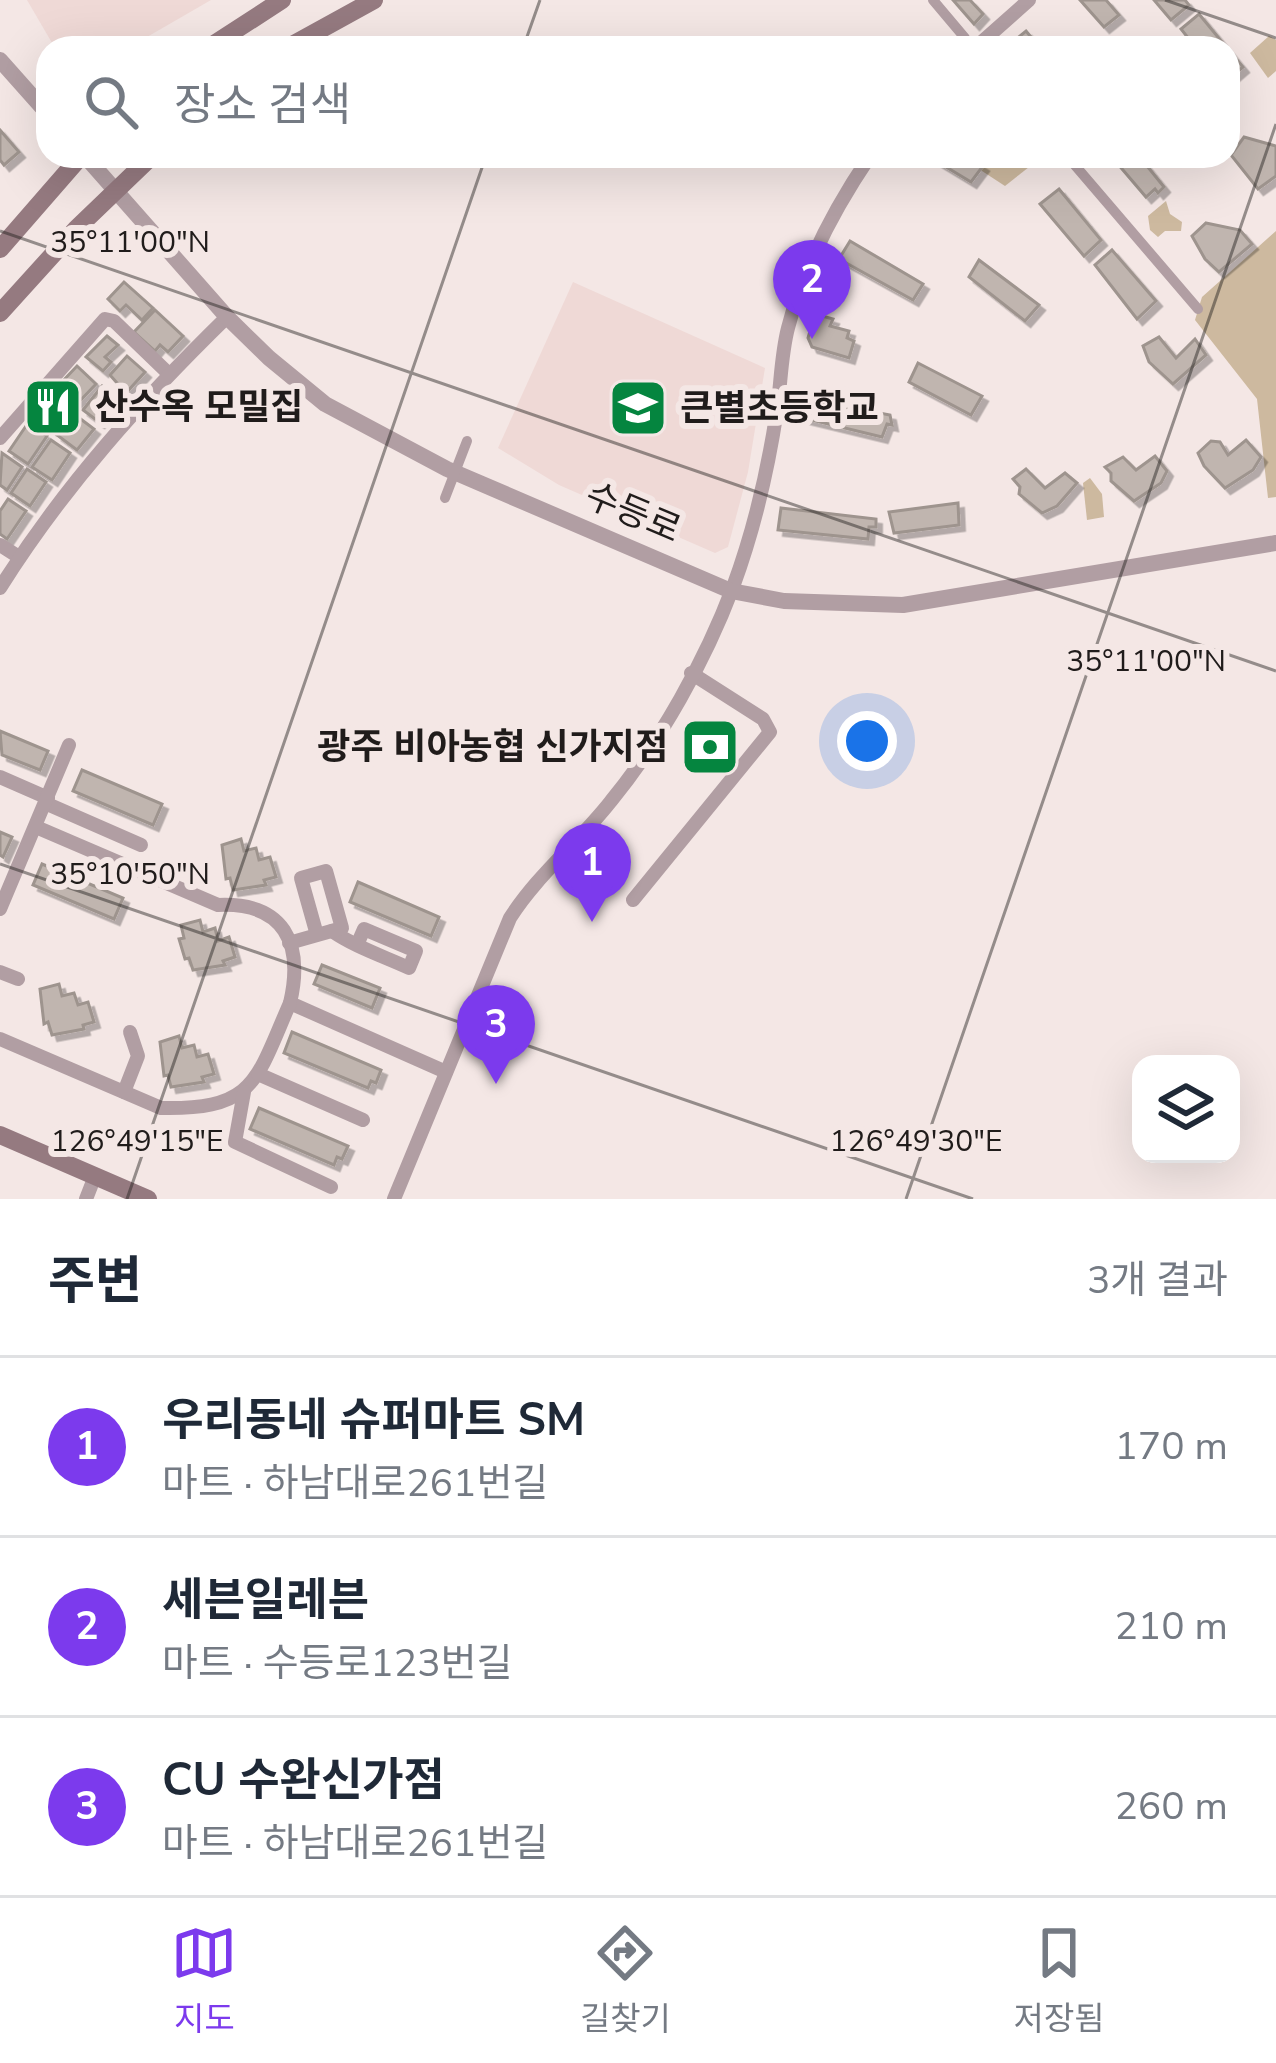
<!DOCTYPE html>
<html lang="ko">
<head>
<meta charset="utf-8">
<style>
	:root { --surface:#fff; --page:#f2f2f3; --text:#1f2937; --muted:#747a83; --line:#e0e1e3; --accent:#7c3aed }
	body { margin:0; font-family:"Nunito Sans","Noto Sans KR",sans-serif; background:var(--page); color:var(--text) }
	.controls { position:absolute; right:36px; bottom:36px; display:grid; overflow:hidden; border-radius:24px; box-shadow:0 12px 48px #0002 }
	.controls button { width:108px; height:108px; display:grid; place-items:center; padding:0; border:0; border-bottom:3px solid var(--line); background:var(--surface); color:var(--text); font:60px sans-serif }
	.you { position:absolute; left:867px; top:741px; width:42px; height:42px; margin:-30px; border:9px solid #fff; border-radius:50%; background:#1a73e8; box-shadow:0 0 0 18px #1a73e833 }
	.badge { display:grid; place-items:center; width:78px; height:78px; border-radius:50%; background:var(--accent); color:#fff; font-size:39px; font-weight:700 }
	.pin { position:absolute; translate:-50% -99px; filter:drop-shadow(0 3px 6px #0008) }
	.pin::after { content:''; position:absolute; top:63px; width:42px; height:36px; background:inherit; clip-path:polygon(0 0,100% 0,50% 100%) }
	.list { margin:0; padding:0; list-style:none }
	h2 { display:flex; justify-content:space-between; align-items:center; height:156px; margin:0; padding:0 48px; font-size:51px }
	h2 small { font-size:39px; font-weight:400; color:var(--muted) }
	.list li { display:grid; grid-template-columns:78px 1fr auto; gap:36px; align-items:center; box-sizing:border-box; height:180px; padding:0 48px; border-top:3px solid var(--line) }
	.list b { display:block; font-size:45px; white-space:nowrap }
	.list p { margin:0; font-size:39px; white-space:nowrap; color:var(--muted) }
	.list em { font-size:39px; font-style:normal; color:var(--muted) }
	.icon { flex:none; width:66px; height:66px; fill:none; stroke:currentColor; stroke-width:2; stroke-linecap:round; stroke-linejoin:round }
	.map { position:relative; flex:none; width:1276px; height:1199px; overflow:hidden }
	.search { position:absolute; background:var(--surface); box-shadow:0 12px 48px #0002; left:36px; right:36px; top:36px; height:132px; display:flex; align-items:center; gap:30px; box-sizing:border-box; padding:0 42px; border-radius:36px; color:var(--muted); font-size:45px }
	.sheet { height:696px; background:var(--surface) }
	nav { display:flex; justify-content:space-around; align-items:center; box-sizing:border-box; height:168px; border-top:3px solid var(--line); background:var(--surface); font-size:33px; color:var(--muted) }
	nav a { display:grid; justify-items:center; gap:6px }
	nav .on { color:var(--accent) }
	.map>svg:first-child { display:block }
	.built { fill:#efd9d6 }
	.green { fill:#cdb99f }
	.building { fill:#c0b5af; stroke:#9e948e; stroke-width:3; filter:url(#shadow) }
	.lines { fill:none; stroke-linecap:round; stroke-linejoin:round }
	.pedestrian { stroke:#b19ea3; stroke-width:10 }
	.minor { stroke:#b19ea3; stroke-width:14 }
	.tertiary { stroke:#b19ea3; stroke-width:16 }
	.secondary { stroke:#957a80; stroke-width:18 }
	.pedestrian-bridge { stroke:#b19ea3; stroke-width:10 }
	.ticks { fill:none; stroke:#201c1b; stroke-width:3; stroke-opacity:0.45 }
	.labels { text-anchor:middle; dominant-baseline:central; stroke-width:12; stroke-linejoin:round; paint-order:stroke }
	.poi-label { font-size:36px; font-weight:bold; fill:#201c1b; stroke:#f4e7e5; text-anchor:start }
	.street-label { font-size:36px; fill:#201c1b; stroke:#f4e7e5 }
	.ticks-label { font-size:30px; text-anchor:middle; fill:#201c1b; stroke:#f4e7e5; stroke-width:12; stroke-linejoin:round; paint-order:stroke }
</style>
</head>
<body>
<div class="map">
<svg width="1276" height="1199" viewBox="0 0 1276 1199">
	<defs>
		<filter id="shadow"><feDropShadow dx="5.5" dy="5.5" stdDeviation="0" flood-color="#0004"/></filter>
	</defs>
	<rect width="100%" height="100%" fill="#f4e7e5"/>
	<g class="built">
		<path d="M27,0H211L128,48H55Z"/>
		<path d="M573,282L765,368L748,472L728,547L715,553L559,485L498,448Z"/>
	</g>
	<g class="green">
		<path d="M1269,36L1276,40V71L1268,78L1250,53Z"/>
		<path d="M959,156H1043L1005,186Z"/>
		<path d="M1166,201L1170,214L1182,222L1181,231H1165L1158,237L1150,230L1148,216Z"/>
		<path d="M1276,231V497L1268,498L1257,399L1195,320L1202,297Z"/>
		<path d="M1090,478L1102,494L1104,517L1087,520L1083,483Z"/>
	</g>
	<g class="building">
		<path d="M953,0H970L983,14L974,24Z"/>
		<path d="M1080,0H1106L1119,15L1104,27Z"/>
		<path d="M1154,0H1185L1189,5L1171,20Z"/>
		<path d="M1199,14L1227,48H1196L1181,29Z"/>
		<path d="M1026,31L1040,48L1009,45Z"/>
		<path d="M1228,49L1243,67L1228,80Z"/>
		<path d="M0,130L19,152L4,165L0,160Z"/>
		<path d="M1244,137L1276,146V176L1258,189L1231,155Z"/>
		<path d="M928,156H967L983,166L971,182Z"/>
		<path d="M1111,156H1139L1164,187L1158,193L1155,189L1146,197Z"/>
		<path d="M1059,189L1101,240L1084,256L1040,204Z"/>
		<path d="M1206,223L1240,230L1252,244L1219,272L1205,259L1192,236Z"/>
		<path d="M850,241L923,284L913,300L839,259Z"/>
		<path d="M1112,250L1156,301L1137,319L1095,265Z"/>
		<path d="M979,260L1039,305L1025,321L969,277Z"/>
		<path d="M124,282L153,308L142,320L126,305L120,311L108,299Z"/>
		<path d="M155,310L183,336L168,352L160,345L155,351L134,332Z"/>
		<path d="M815,314L833,319L830,326L849,331L847,338L854,341L849,358L812,347L808,338Z"/>
		<path d="M107,336L118,345L105,357L111,362L103,371L86,357Z"/>
		<path d="M1159,337L1176,358L1195,339L1206,355L1173,384L1149,362L1143,346Z"/>
		<path d="M127,356L145,372L126,393L110,375Z"/>
		<path d="M918,363L982,396L971,415L909,382Z"/>
		<path d="M77,366L96,384L78,403L59,385Z"/>
		<path d="M102,386L118,398L99,422L83,410Z"/>
		<path d="M55,393L70,406L51,429L40,411Z"/>
		<path d="M801,398L890,415L892,425L887,424L882,437L795,416Z"/>
		<path d="M74,414L94,429L77,450L57,435Z"/>
		<path d="M28,423L47,436L28,464L9,451Z"/>
		<path d="M51,440L70,453L52,480L32,467Z"/>
		<path d="M1246,440L1261,457L1253,470L1225,488L1204,466L1198,453L1211,441L1220,442L1228,455Z"/>
		<path d="M2,453L22,467L7,490L0,485Z"/>
		<path d="M1155,456L1167,471L1161,483L1134,501L1111,481V473L1105,467L1123,457L1136,470Z"/>
		<path d="M27,469L46,482L30,506L11,493Z"/>
		<path d="M1026,469L1045,488L1065,473L1077,483L1057,506L1042,513L1019,494L1020,487L1013,479Z"/>
		<path d="M8,499L26,511L7,539L0,534V511Z"/>
		<path d="M958,503L959,525L894,533L889,512Z"/>
		<path d="M781,508L876,519V527H869L868,539L778,530Z"/>
		<path d="M0,731L48,751L40,770L2,755Z"/>
		<path d="M82,770L162,804L153,825L73,791Z"/>
		<path d="M0,832L12,837L3,857L0,855Z"/>
		<path d="M241,839L244,851L256,848L259,860L270,857L276,877L264,880L266,885L233,890L230,878L226,879L222,845Z"/>
		<path d="M42,864L123,898L114,919L33,885Z"/>
		<path d="M358,882L439,917L431,936L350,902Z"/>
		<path d="M200,920L203,932L215,928L218,941L229,937L235,957L223,961L225,965L193,970L189,958L185,959L179,939L184,938L181,925Z"/>
		<path d="M322,965L380,988L372,1008L314,984Z"/>
		<path d="M59,984L62,996L74,993L78,1005L88,1002L94,1022L83,1025L84,1029L52,1035L48,1022L44,1024L40,989Z"/>
		<path d="M292,1032L381,1070L376,1083L371,1081L368,1088L284,1053Z"/>
		<path d="M179,1036L182,1048L194,1045L197,1057L208,1054L214,1074L202,1077L204,1082L171,1087L168,1075L164,1076L160,1042Z"/>
		<path d="M259,1108L348,1146L342,1159L337,1157L334,1165L250,1129Z"/>
	</g>
	<g class="lines">
		<g class="pedestrian">
			<path d="M933,0L965,38"/>
			<path d="M1067,156L1198,309"/>
		</g>
		<g class="minor">
			<path d="M975,48L1029,0"/>
			<path d="M0,438L105,319L114,321L169,374"/>
			<path d="M0,545L19,557"/>
			<path d="M0,588C64,486 142,400 227,317"/>
			<path d="M0,777L48,798"/>
			<path d="M45,803L141,845"/>
			<path d="M36,827L218,905C284,902 304,943 290,1003L446,1072"/>
			<path d="M633,900L770,732L763,719L691,673"/>
			<path d="M0,909L69,745"/>
			<path d="M332,931C355,947 383,956 409,968L416,951L364,929L357,945"/>
			<path d="M289,943L342,928L326,871L301,878L317,935"/>
			<path d="M0,972L18,979"/>
			<path d="M0,1039L161,1108C256,1110 256,1080 290,1003"/>
			<path d="M258,1074L363,1120"/>
			<path d="M124,1092L138,1056L130,1032"/>
			<path d="M244,1092L235,1142L331,1187"/>
			<path d="M86,1199L95,1176"/>
			<path d="M394,1199L510,918C538,874 579,842 611,801C661,740 705,661 733,587C754,530 768,470 777,410C781,383 781,355 788,328C804,265 834,209 870,156"/>
		</g>
		<g class="tertiary">
			<path d="M0,60L48,114"/>
			<path d="M85,156L227,317L269,358L325,404L447,469L731,591L784,601L903,605L1276,543"/>
		</g>
		<g class="secondary">
			<path d="M208,48L282,0"/>
			<path d="M287,48L374,0"/>
			<path d="M0,249L81,156"/>
			<path d="M0,313L76,229L152,156"/>
			<path d="M0,1135L148,1199"/>
		</g>
		<path class="pedestrian-bridge" d="M445,498L467,441"/>
	</g>
	<path class="ticks" d="M1165,0L1276,38M523,48L540,0M0,231L1276,671M0,864L973,1199M127,1199L486,156M906,1199L1276,124"/>
	<defs>
		<symbol id="restaurant-square" viewBox="-11 -11 22 22"><rect x="-9" y="-9" width="18" height="18" rx="4" fill="#05853f" stroke="#f4e7e5"/><path d="M-5-6h1v4h1v-4h1v4h1v-4h1v5L-1.5 .5V6h-2V.5L-5-1ZM5-6V6H3V1.5H1.5Q1.5-4 5-6Z" fill="#fff"/></symbol>
		<symbol id="school-square" viewBox="-11 -11 22 22"><rect x="-9" y="-9" width="18" height="18" rx="4" fill="#05853f" stroke="#f4e7e5"/><path d="M0-5L7-2L0 1L-7-2ZM-4 1L0 2.5L4 1V4Q0 6-4 4Z" fill="#fff"/></symbol>
		<symbol id="bank-square" viewBox="-11 -11 22 22"><rect x="-9" y="-9" width="18" height="18" rx="4" fill="#05853f" stroke="#f4e7e5"/><path d="M-6-4H6V4H-6ZM0-2.3a2.3 2.3 0 1 0 0 4.6a2.3 2.3 0 1 0 0-4.6Z" fill="#fff"/></symbol>
	</defs>
	<g fill-rule="evenodd">
		<use href="#restaurant-square" x="20" y="374" width="66" height="66"/>
		<use href="#school-square" x="605" y="375" width="66" height="66"/>
		<use href="#bank-square" x="677" y="714" width="66" height="66"/>
	</g>
	<g class="labels">
		<g class="poi-label">
			<text x="95" y="407">산수옥 모밀집</text>
			<text x="680" y="408">큰별초등학교</text>
			<text x="668" y="747" text-anchor="end">광주 비아농협 신가지점</text>
		</g>
		<g class="street-label">
			<text transform="translate(633 513) rotate(23)">수등로</text>
		</g>
	</g>
	<g class="ticks-label">
		<text x="130" y="252">35°11'00"N</text>
		<text x="1146" y="671">35°11'00"N</text>
		<text x="130" y="884">35°10'50"N</text>
		<text x="137" y="1151">126°49'15"E</text>
		<text x="916" y="1151">126°49'30"E</text>
	</g>
</svg>
<div class="controls">
<button><svg class="icon" aria-label="layers" viewBox="0 0 24 24"><path d="M12 4l9 5-9 5-9-5zM3 14l9 5 9-5"/></svg></button>
</div>
<div class="you"></div>
<div class="pin badge" style="left:592px;top:922px">1</div>
<div class="pin badge" style="left:812px;top:339px">2</div>
<div class="pin badge" style="left:496px;top:1084px">3</div>
<div class="search"><svg class="icon" aria-label="search" viewBox="0 0 24 24"><circle cx="10" cy="10" r="6"/><path d="M15 15l6 6"/></svg>장소 검색</div>
</div>
<section class="sheet">
<h2>주변<small>3개 결과</small></h2>
<ul class="list">
<li><span class="badge">1</span><div><b>우리동네 슈퍼마트 SM</b><p>마트 · 하남대로261번길</p></div><em>170 m</em></li>
<li><span class="badge">2</span><div><b>세븐일레븐</b><p>마트 · 수등로123번길</p></div><em>210 m</em></li>
<li><span class="badge">3</span><div><b>CU 수완신가점</b><p>마트 · 하남대로261번길</p></div><em>260 m</em></li>
</ul>
</section>
<nav>
<a class="on"><svg class="icon" aria-label="map" viewBox="0 0 24 24"><path d="M3 6l6-2 6 2 6-2v14l-6 2-6-2-6 2zM9 4v14M15 6v14"/></svg>지도</a>
<a><svg class="icon" aria-label="directions" viewBox="0 0 24 24"><path d="M12 3l9 9-9 9-9-9zM9 14v-3h6M13 9l2 2-2 2"/></svg>길찾기</a>
<a><svg class="icon" aria-label="saved" viewBox="0 0 24 24"><path d="M7 4h10v16l-5-4-5 4z"/></svg>저장됨</a>
</nav>
</body>
</html>
